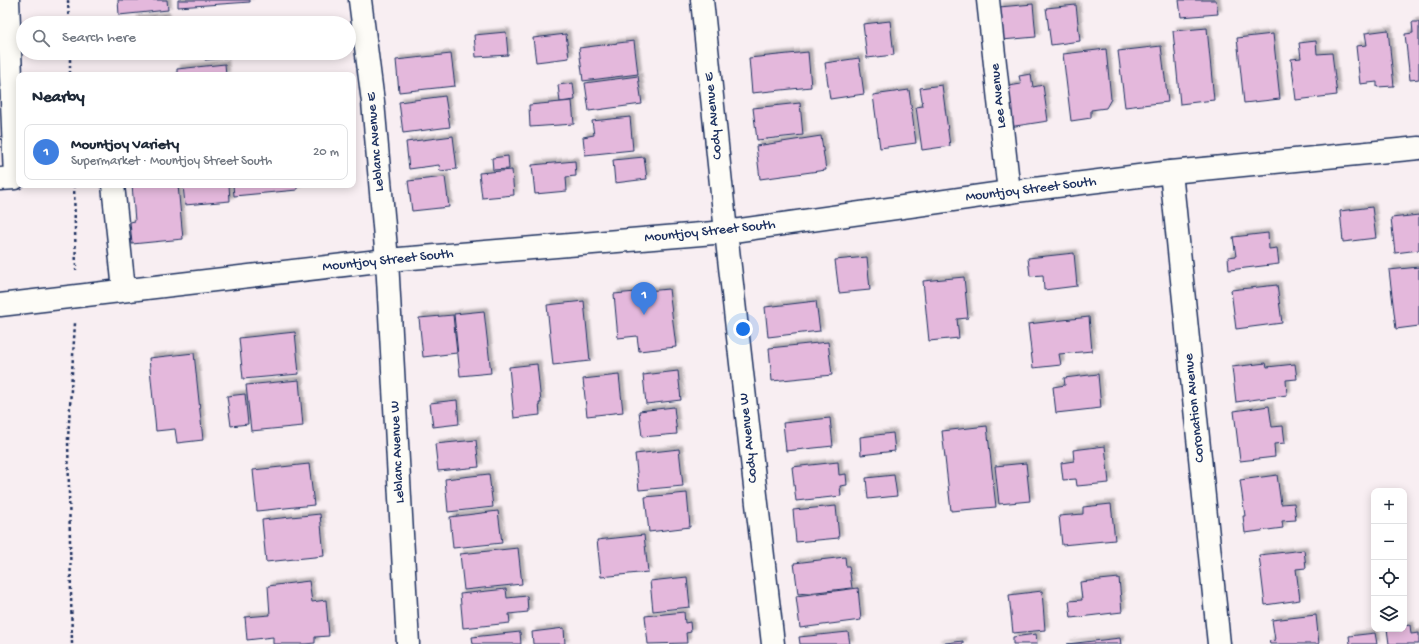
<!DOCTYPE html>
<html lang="en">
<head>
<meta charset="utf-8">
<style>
	:root { --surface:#fff; --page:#f2f2f3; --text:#1f2937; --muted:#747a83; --line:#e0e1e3; --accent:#0b8043 }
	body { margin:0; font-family:"Gochi Hand",sans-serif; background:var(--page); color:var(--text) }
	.controls { position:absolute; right:12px; bottom:12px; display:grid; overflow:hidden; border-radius:8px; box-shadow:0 2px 10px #0003 }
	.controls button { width:36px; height:36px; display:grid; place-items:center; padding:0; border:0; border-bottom:1px solid var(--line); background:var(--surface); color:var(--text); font:20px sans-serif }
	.you { position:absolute; left:743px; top:329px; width:14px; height:14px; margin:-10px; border:3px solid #fff; border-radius:50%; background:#1a73e8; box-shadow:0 0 0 6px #1a73e833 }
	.badge { display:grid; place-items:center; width:26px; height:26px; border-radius:50%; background:var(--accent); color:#fff; font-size:13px; font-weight:700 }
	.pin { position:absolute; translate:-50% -33px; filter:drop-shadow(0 1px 2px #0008) }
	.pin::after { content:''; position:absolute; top:21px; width:14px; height:12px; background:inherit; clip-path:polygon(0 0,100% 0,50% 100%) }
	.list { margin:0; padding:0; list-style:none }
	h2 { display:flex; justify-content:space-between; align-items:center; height:52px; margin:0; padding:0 16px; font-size:17px }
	h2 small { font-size:13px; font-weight:400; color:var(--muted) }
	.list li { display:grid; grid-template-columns:26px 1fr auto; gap:12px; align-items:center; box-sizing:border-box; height:56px; margin:0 8px 8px; padding:0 8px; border:1px solid var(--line); border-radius:8px }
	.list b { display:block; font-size:15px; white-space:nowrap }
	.list p { margin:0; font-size:13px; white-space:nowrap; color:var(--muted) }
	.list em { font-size:13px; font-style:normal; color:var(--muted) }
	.icon { flex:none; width:22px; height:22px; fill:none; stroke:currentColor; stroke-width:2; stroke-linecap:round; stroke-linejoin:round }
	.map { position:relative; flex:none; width:1419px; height:644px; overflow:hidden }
	.search { position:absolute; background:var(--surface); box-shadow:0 2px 10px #0003; left:16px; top:16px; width:340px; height:44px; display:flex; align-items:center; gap:10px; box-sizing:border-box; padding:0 14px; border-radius:22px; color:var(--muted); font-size:15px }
	.panel { position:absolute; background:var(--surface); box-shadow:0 2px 10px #0003; left:16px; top:72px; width:340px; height:116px; border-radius:8px }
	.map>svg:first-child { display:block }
	.building { fill:#e4b8dc; stroke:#1b2f5e; filter:url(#shadow) }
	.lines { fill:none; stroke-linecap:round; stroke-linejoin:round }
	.minor-casing { stroke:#1b2f5e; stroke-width:25 }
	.path { stroke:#1b2f5e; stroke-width:2.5; stroke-dasharray:3 3; stroke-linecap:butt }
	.minor { stroke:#fdfcf7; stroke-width:22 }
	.labels { text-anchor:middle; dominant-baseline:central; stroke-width:4; stroke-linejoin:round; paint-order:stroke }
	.street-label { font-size:14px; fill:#1b2f5e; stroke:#fdfcf7 }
</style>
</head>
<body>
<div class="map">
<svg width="1419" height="644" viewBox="0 0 1419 644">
	<defs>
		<filter id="shadow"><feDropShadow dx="3.5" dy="-3.5" stdDeviation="1" flood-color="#0004"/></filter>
	</defs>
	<rect width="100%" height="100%" fill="#f8eef2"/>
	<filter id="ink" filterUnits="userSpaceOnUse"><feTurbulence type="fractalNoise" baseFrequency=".025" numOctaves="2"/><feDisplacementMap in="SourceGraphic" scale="8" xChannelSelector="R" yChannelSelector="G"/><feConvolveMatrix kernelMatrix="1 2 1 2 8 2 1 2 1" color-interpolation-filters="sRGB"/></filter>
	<g filter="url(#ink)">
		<g class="building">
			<path d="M118,0H167L168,10L119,15Z"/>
			<path d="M178,0H250V2L178,7Z"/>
			<path d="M1179,0H1216L1218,14L1181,17Z"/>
			<path d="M1033,4L1036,37L1002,40L999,7Z"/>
			<path d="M1076,5L1080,41L1051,45L1046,8Z"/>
			<path d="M166,16L167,23H135L134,19Z"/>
			<path d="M890,21L894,55L867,58L863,24Z"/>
			<path d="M1412,22H1419V79L1410,80L1405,34L1413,33Z"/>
			<path d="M1207,28L1214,100L1180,104L1173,31Z"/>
			<path d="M1388,30L1394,86L1377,87V82L1360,84L1356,46L1367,45L1365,33Z"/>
			<path d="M506,32L508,55L476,57L474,35Z"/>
			<path d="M566,34L569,58L536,62L533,38Z"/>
			<path d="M1273,34L1280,99L1244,103L1237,38Z"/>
			<path d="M634,41L638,74L583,81L579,48Z"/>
			<path d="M1316,41L1317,54L1332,53L1337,95L1296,100L1291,59L1301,58L1299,43Z"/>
			<path d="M1161,46L1168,102L1125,107L1118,51Z"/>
			<path d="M1106,49L1111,99L1106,108L1091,110V118L1071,121L1063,54Z"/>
			<path d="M808,52L811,87L752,93L749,58Z"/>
			<path d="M204,53H258V55L205,60Z"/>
			<path d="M451,54L455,86L399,92L396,60Z"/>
			<path d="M859,58L864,94L830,99L825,63Z"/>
			<path d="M225,64L226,75H177V69Z"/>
			<path d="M1031,74L1033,87L1043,85L1048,121L1009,127L1003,87L1021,84L1019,76Z"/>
			<path d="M638,76L642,104L589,111L585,83Z"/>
			<path d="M573,83L575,100L560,102L558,85Z"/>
			<path d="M942,85L950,146L922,150L916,107L923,106L920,88Z"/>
			<path d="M909,90L916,143L880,148L873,95Z"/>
			<path d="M445,96L450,127L403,133L399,102Z"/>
			<path d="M572,101L574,124L530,127L529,105Z"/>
			<path d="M800,103L803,135L757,140L753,108Z"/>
			<path d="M630,117L633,150L585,155L583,137L594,135L592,121Z"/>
			<path d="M453,136L457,169L440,171L439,165L409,169L406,142Z"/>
			<path d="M821,136L826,170L760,179L756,146Z"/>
			<path d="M508,156L509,169L493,170L492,158Z"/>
			<path d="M644,157L647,179L615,183L613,160Z"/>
			<path d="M575,161L576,176L566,177L567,191L535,194L532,165Z"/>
			<path d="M512,170L514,195L482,198L479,173Z"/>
			<path d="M445,177L449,207L412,211L408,181Z"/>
			<path d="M132,185H178L183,239L132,244L130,222L135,221Z"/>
			<path d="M183,185H229L230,201L185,205Z"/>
			<path d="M233,185H297V190L234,196Z"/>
			<path d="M1372,207L1376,238L1343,242L1340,211Z"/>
			<path d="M1419,215V250L1395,253L1391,218Z"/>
			<path d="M1268,233L1269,249L1277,248L1279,264L1229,270L1228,257L1236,256L1233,237Z"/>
			<path d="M1074,253L1077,286L1044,290L1043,275L1030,276L1028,258Z"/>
			<path d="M867,257L870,290L839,293L835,260Z"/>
			<path d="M1419,267V326L1396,329L1389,270Z"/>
			<path d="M964,277L968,318L957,319L959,338L929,341L923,281Z"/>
			<path d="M1277,285L1282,323L1236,329L1231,290Z"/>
			<path d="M669,289L676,347L639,351L637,336L618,338L614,294Z"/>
			<path d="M584,301L590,361L553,365L547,305Z"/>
			<path d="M816,301L820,331L768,337L765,307Z"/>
			<path d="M484,311L491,373L460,376L454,314Z"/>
			<path d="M453,315L457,353L423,357L419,318Z"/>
			<path d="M1089,317L1092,351L1059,354L1061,365L1033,368L1028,324Z"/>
			<path d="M295,332L299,374L243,379L239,338Z"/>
			<path d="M828,342L832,375L772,381L769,348Z"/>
			<path d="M194,353L203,440L177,443L175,429L156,431L149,358Z"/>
			<path d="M1266,363L1267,367L1295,364L1297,379L1286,380L1287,395L1236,402L1232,367Z"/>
			<path d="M537,364L541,403H539L540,415L514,418L509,367Z"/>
			<path d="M678,371L681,400L646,404L643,375Z"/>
			<path d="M1098,374L1101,408L1056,413L1053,387L1065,385L1064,378Z"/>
			<path d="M619,375L623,412L587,416L583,379Z"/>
			<path d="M299,380L303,426L251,431L246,385Z"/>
			<path d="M245,394L248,424L231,426L227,396Z"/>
			<path d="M457,400L459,424L433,427L430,403Z"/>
			<path d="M1269,406L1272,427L1283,426L1285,443L1274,444L1275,457L1240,461L1234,411Z"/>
			<path d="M674,407L677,434L642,437L639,411Z"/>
			<path d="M830,418L833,446L786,451L783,423Z"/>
			<path d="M987,426L996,507L951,511L942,431Z"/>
			<path d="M893,433L895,451L861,455L860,437Z"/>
			<path d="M476,440L479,467L438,471L435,444Z"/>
			<path d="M1105,446L1109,483L1077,486L1076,479L1063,480L1061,463L1074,461L1073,450Z"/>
			<path d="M679,449L683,486L639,490L635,454Z"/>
			<path d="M838,462L839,475L846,474L847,485L840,486L841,496L796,501L792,467Z"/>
			<path d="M1026,463L1030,501L999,504L995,466Z"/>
			<path d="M309,464L314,505L257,511L253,470Z"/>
			<path d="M489,474L493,507L448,512L445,479Z"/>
			<path d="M894,475L897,496L868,499L866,478Z"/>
			<path d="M1277,475L1281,504L1294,503L1296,520L1282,521L1283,528L1245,533L1243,516H1245L1240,480Z"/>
			<path d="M687,493L690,527L649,532L645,497Z"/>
			<path d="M1111,504L1115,540L1062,545L1059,516L1083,514V507Z"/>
			<path d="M836,506L839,538L796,542L793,510Z"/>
			<path d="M498,511L502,543L453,548L450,517Z"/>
			<path d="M320,514L324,556L266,562L262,520Z"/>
			<path d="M644,535L648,572L601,577L597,540Z"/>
			<path d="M518,548L522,584L464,590L460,554Z"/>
			<path d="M1304,550L1306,568L1296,569L1300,600L1265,605L1259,555Z"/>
			<path d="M845,557L846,566H849L852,588L798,594L794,563Z"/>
			<path d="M687,577L690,607L653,611L650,581Z"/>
			<path d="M1119,578L1122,612L1071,618L1069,601L1082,600L1080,582Z"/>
			<path d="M309,581L312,602L326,600L329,636L315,637V643L305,644H273V637L247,640L245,617L270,615L268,586Z"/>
			<path d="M858,588L861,620L800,628L796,596Z"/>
			<path d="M506,589L507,598L527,596L528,612L509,614L510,623L463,628L460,594Z"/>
			<path d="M1042,591L1045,630L1013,633L1009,595Z"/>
			<path d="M684,612L685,623L690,622L691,632L686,633L687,643L648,644L645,616Z"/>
			<path d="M1316,615L1319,644H1270L1269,641L1275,640L1272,620Z"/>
			<path d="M1410,625L1411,634L1419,633V644H1389L1387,629H1404V626Z"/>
			<path d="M564,628L565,644H533L532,632Z"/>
			<path d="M520,632L521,644H473L472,637Z"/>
			<path d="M848,632L850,644H800L799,637Z"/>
			<path d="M1375,633L1377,644H1350L1349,636Z"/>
			<path d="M1036,634L1037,644H1013V637Z"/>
			<path d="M1120,638L1121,644H1067Z"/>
			<path d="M963,641V644H937Z"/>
		</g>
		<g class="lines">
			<defs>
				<g id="minor">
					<path d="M360,0L373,102L387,260L408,644"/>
					<path d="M702,0L726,232L773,644"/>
					<path d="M988,0L1009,192"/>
					<path d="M1171,172L1219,644"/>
					<path d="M0,179L15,178L8,0"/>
					<path d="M113,185L124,290"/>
					<path d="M0,305L387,260L726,232L1009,192L1171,172L1419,148"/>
				</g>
			</defs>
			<use href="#minor" class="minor-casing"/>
			<g class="path">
				<path d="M68,0L69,23"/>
				<path d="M70,53V75"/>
				<path d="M74,185L76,270"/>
				<path d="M72,644L68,439L75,323"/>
			</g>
			<use href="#minor" class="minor"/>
		</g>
	</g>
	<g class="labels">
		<g class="street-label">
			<text transform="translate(999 96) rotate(-96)">Lee Avenue</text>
			<text transform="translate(714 116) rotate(-96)">Cody Avenue E</text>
			<text transform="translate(376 142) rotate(-95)">Leblanc Avenue E</text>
			<text transform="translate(1031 190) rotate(-7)">Mountjoy Street South</text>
			<text transform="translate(710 232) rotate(-6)">Mountjoy Street South</text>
			<text transform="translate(388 261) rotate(-6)">Mountjoy Street South</text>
			<text transform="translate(1195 408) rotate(-96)">Coronation Avenue</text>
			<text transform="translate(749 438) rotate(-96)">Cody Avenue W</text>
			<text transform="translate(398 452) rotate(-93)">Leblanc Avenue W</text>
		</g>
	</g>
</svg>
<div class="controls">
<button>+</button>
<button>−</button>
<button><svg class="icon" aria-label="locate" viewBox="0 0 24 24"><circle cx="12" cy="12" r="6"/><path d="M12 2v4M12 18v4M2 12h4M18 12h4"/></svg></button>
<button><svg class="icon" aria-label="layers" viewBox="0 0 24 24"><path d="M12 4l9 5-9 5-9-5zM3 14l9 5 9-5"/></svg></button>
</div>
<div class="you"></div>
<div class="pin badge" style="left:644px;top:315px;background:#3f7fe0">1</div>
<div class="search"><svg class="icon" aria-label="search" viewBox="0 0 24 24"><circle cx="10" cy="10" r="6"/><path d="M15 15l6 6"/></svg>Search here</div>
<section class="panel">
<h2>Nearby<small></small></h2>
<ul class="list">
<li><span class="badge" style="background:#3f7fe0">1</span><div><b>Mountjoy Variety</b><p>Supermarket · Mountjoy Street South</p></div><em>20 m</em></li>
</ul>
</section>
</div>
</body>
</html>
